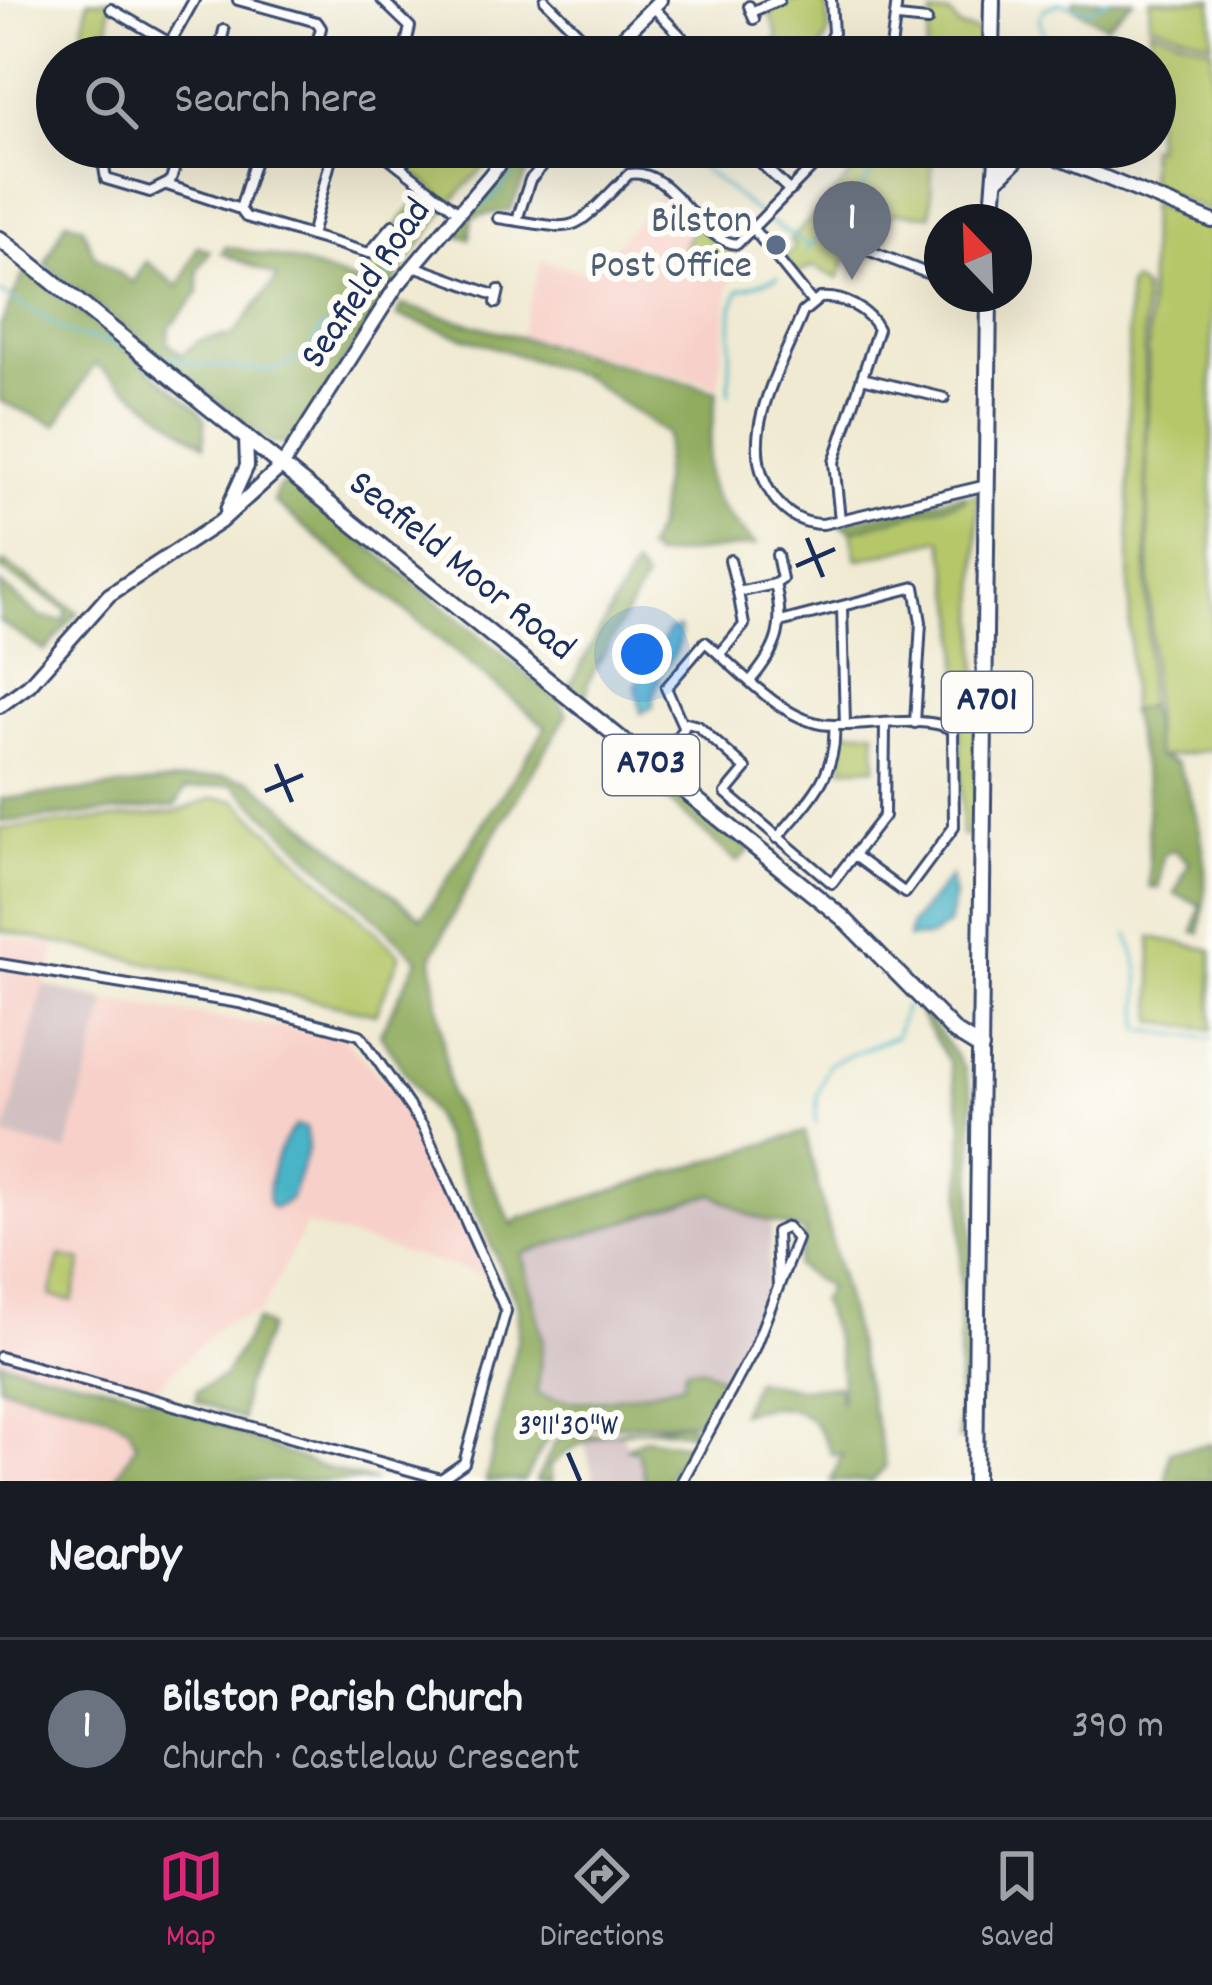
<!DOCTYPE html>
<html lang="en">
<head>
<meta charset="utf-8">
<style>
	:root { --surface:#171b24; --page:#242831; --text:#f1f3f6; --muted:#9ea1a6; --line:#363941; --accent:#db2777 }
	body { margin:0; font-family:Dekko,sans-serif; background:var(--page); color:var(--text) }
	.compass { position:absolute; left:924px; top:204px; width:108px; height:108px; border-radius:50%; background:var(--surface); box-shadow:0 12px 48px #0002; rotate:337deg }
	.you { position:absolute; left:642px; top:654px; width:42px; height:42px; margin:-30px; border:9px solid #fff; border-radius:50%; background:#1a73e8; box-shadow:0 0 0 18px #1a73e833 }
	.badge { display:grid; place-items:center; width:78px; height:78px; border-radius:50%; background:var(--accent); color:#fff; font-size:39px; font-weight:700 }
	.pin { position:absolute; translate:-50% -99px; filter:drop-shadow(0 3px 6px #0008) }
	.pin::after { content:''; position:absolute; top:63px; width:42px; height:36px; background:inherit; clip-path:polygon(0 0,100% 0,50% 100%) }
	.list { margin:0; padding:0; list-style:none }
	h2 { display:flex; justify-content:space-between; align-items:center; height:156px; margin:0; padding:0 48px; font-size:51px }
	h2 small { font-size:39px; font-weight:400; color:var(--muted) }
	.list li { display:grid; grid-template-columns:78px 1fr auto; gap:36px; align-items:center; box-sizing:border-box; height:180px; padding:0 48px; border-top:3px solid var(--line) }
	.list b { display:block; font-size:45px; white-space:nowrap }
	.list p { margin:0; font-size:39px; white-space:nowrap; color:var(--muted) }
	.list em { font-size:39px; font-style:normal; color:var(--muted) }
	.icon { flex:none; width:66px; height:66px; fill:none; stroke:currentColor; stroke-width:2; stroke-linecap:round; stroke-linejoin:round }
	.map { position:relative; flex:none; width:1212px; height:1481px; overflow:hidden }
	.search { position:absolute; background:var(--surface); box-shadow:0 12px 48px #0002; left:36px; right:36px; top:36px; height:132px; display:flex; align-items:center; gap:30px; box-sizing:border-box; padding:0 42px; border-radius:66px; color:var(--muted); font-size:45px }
	.sheet { height:336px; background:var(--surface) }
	nav { display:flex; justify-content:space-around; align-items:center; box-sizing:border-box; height:168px; border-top:3px solid var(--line); background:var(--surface); font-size:33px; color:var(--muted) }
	nav a { display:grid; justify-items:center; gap:6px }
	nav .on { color:var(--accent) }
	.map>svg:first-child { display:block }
	.built { fill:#f7d1c9 }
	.industrial { fill:#d2bfc1 }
	.green { fill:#b6c76a; stroke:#687b64; stroke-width:3 }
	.forest { fill:#90ac5e; stroke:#566e5e; stroke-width:3 }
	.water { fill:#49b4c7; stroke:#327292; stroke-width:3 }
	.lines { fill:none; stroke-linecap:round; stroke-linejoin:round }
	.stream { stroke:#49b4c7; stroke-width:3 }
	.street-casing { stroke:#3b4b6f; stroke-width:14 }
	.secondary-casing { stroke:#3b4b6f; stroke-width:18 }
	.primary-casing { stroke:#3b4b6f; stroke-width:20 }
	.street { stroke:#fff; stroke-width:8 }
	.secondary { stroke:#fff; stroke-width:12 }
	.primary { stroke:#fff; stroke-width:14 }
	.ticks { fill:none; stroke:#1b2f5e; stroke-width:4.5 }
	.service-dot { fill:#5c6f8a; stroke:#fdfcf7; stroke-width:4.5 }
	.labels { text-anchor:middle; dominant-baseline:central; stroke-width:12; stroke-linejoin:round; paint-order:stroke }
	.shield { fill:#fdfcf7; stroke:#5f6c8c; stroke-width:3 }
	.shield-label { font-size:36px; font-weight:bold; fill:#1b2f5e }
	.service-label { font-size:39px; fill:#4e5e75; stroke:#fdfcf7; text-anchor:end }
	.street-label { font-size:39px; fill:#1b2f5e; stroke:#fdfcf7 }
	.ticks-label { font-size:30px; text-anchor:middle; fill:#1b2f5e; stroke:#fdfcf7; stroke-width:12; stroke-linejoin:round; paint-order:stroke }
</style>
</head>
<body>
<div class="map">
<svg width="1212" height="1481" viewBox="0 0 1212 1481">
	<rect width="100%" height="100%" fill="#fdfcf7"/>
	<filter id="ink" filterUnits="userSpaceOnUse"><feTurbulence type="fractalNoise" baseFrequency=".00833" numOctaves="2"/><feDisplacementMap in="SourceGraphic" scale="24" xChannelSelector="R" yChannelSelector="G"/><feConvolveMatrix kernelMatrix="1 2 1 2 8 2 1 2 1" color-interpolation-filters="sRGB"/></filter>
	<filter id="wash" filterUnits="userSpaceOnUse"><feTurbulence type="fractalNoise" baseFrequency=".004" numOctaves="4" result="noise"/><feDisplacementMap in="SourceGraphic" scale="48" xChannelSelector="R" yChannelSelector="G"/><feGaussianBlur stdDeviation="2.7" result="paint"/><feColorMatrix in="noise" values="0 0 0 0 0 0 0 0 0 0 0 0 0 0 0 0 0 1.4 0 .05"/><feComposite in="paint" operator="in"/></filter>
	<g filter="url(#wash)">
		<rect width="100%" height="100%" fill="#f0ead2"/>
		<g class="built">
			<path d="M662,192L715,242L733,248L719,386L520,336L541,260L590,274Z"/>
			<path d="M0,937L57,945L5,1136L67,1152L107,1001L343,1037L392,1089L488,1277L306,1225L260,1313L223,1323L157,1387L0,1363Z"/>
			<path d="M0,1386L95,1410L128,1426L136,1444L114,1481H0Z"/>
		</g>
		<g class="industrial">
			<path d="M44,985L107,1001L67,1152L5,1136Z"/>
			<path d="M714,1194L772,1225L765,1297L721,1378L704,1368L683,1383L608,1397L549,1399L537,1393L543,1339L522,1254Z"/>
			<path d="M622,1433L630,1453L638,1452L645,1481H595L584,1442Z"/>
		</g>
		<g class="green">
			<path d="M88,0H116L109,11L110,57H78Z"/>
			<path d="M794,0H827L829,32L817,57H774L767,50L778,37L769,11Z"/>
			<path d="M1150,0H1212V43L1149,23Z"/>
			<path d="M950,14L960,28L978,31L979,57H925L932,15Z"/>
			<path d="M1150,28L1212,48V213L1149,185V147H1155Z"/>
			<path d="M420,147L427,148L503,147L450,203L408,168Z"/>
			<path d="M864,147H948L932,151L931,215L892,213L880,237L859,228L838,279L813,266L797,274L784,259L795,247L790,241L870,154Z"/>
			<path d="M426,192L446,209L408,261L402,258L365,285L372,255L386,247L382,243Z"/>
			<path d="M1150,203L1212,231V750L1154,758L1147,462Z"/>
			<path d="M695,224L715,242L733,248L732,276L679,258Z"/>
			<path d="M1134,281L1144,290L1148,706L1130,711L1128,287Z"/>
			<path d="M978,493L976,834L962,836L958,617L942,539L857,560L851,531Z"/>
			<path d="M842,731H875L876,767L843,768Z"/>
			<path d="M213,798L236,800L400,955L376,1014L0,930V829L176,812Z"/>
			<path d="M1151,937L1212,950V1030L1154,1022Z"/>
			<path d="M60,1256L82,1261L72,1301L50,1296Z"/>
		</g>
		<g class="forest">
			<path d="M1074,0H1133L1106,26L1073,7Z"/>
			<path d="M523,147H553L527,173L510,210L472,217L470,239L448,232Z"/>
			<path d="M66,221L82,226L94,255L133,283L146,261L179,287L198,246L210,251L198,270V294L169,328L168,343L182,355L199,340L233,335L278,277L222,253L226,247L291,260L365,285L403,258L408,261L292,443H270L45,264Z"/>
			<path d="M26,268L198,409L205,420L204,445L95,364L56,425L0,401V326Z"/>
			<path d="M401,305L717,391C707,474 691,484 756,545L655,557L646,550L657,526L667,434L583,376L398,316Z"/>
			<path d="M289,481L561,702L567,715L488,846L432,957L450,1096L513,1226L518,1219L805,1132L886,1466L872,1481H831L842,1454L832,1455C815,1407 786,1400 740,1413L755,1380L796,1388L838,1386L841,1403C844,1368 836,1333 820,1302L828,1288L796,1266L805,1232L749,1215L713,1194L522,1254L543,1339L537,1393C576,1412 641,1392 682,1384L686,1368H704L721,1378L700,1421L560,1428L550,1434L524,1481H486L518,1336V1306L433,1115L380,1034L418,959L233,784L185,790L175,806L0,822V799L223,776L250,780L422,918L546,727L274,502L277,489Z"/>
			<path d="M963,494L965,500L851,531L839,524Z"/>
			<path d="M4,562L78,612L45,651L0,622V584L42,618L64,621L67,610L0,569Z"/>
			<path d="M634,567L645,580L588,682L586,703L568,689Z"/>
			<path d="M1148,706L1157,757L1177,763C1203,818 1212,874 1200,933L1194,932L1201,905L1175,894L1189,862L1174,850L1163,855L1159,887L1150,888L1147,786L1130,711Z"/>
			<path d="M649,770L750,850L737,862L652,786L644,794L639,788Z"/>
			<path d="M919,1004L964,1068L973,1097L970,1408L968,1437L958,1440L963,1121L949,1062L916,1008Z"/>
			<path d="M257,1320L269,1327L244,1389L242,1420L196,1401L197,1391L223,1377Z"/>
			<path d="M0,1361C63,1379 135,1386 196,1414C254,1440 311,1468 375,1481H114L136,1444L128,1426L95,1410L0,1386Z"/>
			<path d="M683,1423L696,1428L693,1434C646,1422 582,1431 549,1467L552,1481H536L556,1441L568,1433L603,1435Z"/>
			<path d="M645,1438L688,1445L665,1481H645L638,1452L627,1448Z"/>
			<path d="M1212,1444V1481H1166L1170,1451Z"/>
		</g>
		<g class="water">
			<path d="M679,628C686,656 653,668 653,707L641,713L636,685L669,630Z"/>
			<path d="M950,877L954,897L948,925L930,937L908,938L911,924Z"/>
			<path d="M296,1126L306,1128L308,1149L290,1200L275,1208L269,1205C265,1182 279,1142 296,1126Z"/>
		</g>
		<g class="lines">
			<g class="stream">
				<path d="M1053,57L1039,19L1044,9L1060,3L1089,10L1108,0"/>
				<path d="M676,147L760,215"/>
				<path d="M465,215L496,196L530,147"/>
				<path d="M770,222L809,246"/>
				<path d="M805,252L858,195L887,147"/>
				<path d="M0,292L71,334L123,346"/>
				<path d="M144,349L194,364L271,371L307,355L320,330L360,313L433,215"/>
				<path d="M729,394L732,308L739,290L778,277"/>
				<path d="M1128,934L1139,969L1141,1030L1212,1039"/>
				<path d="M816,1123L817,1096L829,1064L896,1036L905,1006"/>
			</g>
		</g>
	</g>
	<g filter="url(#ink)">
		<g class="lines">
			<defs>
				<g id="street">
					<path d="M238,0L317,22L321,28L313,57"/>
					<path d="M382,0L410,27L403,57"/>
					<path d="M545,0L591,46"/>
					<path d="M749,6L754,19"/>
					<path d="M653,7L701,57"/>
					<path d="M111,9L170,43L217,57"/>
					<path d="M751,12L779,0"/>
					<path d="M898,18L927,21"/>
					<path d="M170,43L194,0"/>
					<path d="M315,50L341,57"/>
					<path d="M218,57L224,30"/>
					<path d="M821,57L833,33L831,0"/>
					<path d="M890,57L897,0"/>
					<path d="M114,147L104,167L106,179L150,192L170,182L182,147"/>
					<path d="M375,147L456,210"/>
					<path d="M744,147L790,191"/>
					<path d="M400,166L416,147"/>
					<path d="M167,185L240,209L246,217L369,253L393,225"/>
					<path d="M240,209L259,147"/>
					<path d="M498,218C585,230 565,238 629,174C672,166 696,240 737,244L832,147"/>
					<path d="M517,220L530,180L559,147"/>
					<path d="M754,230L812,302"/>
					<path d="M311,236L334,147"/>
					<path d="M865,249L942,279"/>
					<path d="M414,266L497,296"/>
					<path d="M496,303L499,290"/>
					<path d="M862,378L944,398"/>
					<path d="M840,520L834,462L878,329C868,309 843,296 820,298L803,312C780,371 732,441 775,499C788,516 803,524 823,524L987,485"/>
					<path d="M730,560L738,592"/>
					<path d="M775,584L782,579L777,555"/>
					<path d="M842,607L845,725"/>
					<path d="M784,621L915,587L921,622L915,723"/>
					<path d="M720,654L744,625L738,592L775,584C785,626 779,647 751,680"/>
					<path d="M683,722L698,726L746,769L726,793L832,883L884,816L885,726"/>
					<path d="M656,766L684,728L666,688L705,642C737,668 778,716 821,724C857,730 925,712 953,730L954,827L905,893L855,856"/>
					<path d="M777,838C808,802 838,774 834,725"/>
					<path d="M0,964L239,1003L360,1035L424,1128L506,1311L464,1463L441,1479L0,1357"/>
					<path d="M682,1481L754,1349L797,1239L787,1227L776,1232L778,1287"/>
				</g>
				<g id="secondary">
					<path d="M603,57L660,0"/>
					<path d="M1030,147L1212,221"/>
					<path d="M227,510L247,466L246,437"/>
					<path d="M0,706L29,685L109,595L220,522L282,466L396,287L514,147"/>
				</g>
				<g id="primary">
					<path d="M991,57L992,0"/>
					<path d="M1000,176L1018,158L1020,147"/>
					<path d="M992,222L998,147"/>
					<path d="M0,239L843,918L955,1032L981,1048"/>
					<path d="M975,1481L989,294"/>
				</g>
			</defs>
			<use href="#street" class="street-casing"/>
			<use href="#secondary" class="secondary-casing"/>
			<use href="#primary" class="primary-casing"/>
			<use href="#street" class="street"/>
			<use href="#secondary" class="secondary"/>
			<use href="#primary" class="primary"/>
		</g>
	</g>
	<path class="ticks" d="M807,538L823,577M796,566L835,549M276,764L292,802M265,791L303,775M568,1453L580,1481"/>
	<circle class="service-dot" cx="776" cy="245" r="12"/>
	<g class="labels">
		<g class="shield">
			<rect x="942" y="672" width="90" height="60" rx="9"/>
			<rect x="603" y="735" width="96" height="60" rx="9"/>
		</g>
		<g class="shield-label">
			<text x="987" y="702">A701</text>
			<text x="651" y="765">A703</text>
		</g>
		<g class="service-label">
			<text x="752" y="223">Bilston<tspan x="752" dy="45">Post Office</tspan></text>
		</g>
		<g class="street-label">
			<text transform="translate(368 285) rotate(-55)">Seafield Road</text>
			<text transform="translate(460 568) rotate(39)">Seafield Moor Road</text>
		</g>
	</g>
	<g class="ticks-label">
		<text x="568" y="1434">3°11'30"W</text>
	</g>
</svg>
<svg class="compass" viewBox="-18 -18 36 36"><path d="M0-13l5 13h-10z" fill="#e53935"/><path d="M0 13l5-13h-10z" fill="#9ea1a6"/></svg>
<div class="you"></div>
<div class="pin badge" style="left:852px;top:280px;background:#6b7280">1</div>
<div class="search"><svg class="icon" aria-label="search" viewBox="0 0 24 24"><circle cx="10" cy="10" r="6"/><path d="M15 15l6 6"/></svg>Search here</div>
</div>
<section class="sheet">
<h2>Nearby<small></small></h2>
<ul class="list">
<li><span class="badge" style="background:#6b7280">1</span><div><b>Bilston Parish Church</b><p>Church · Castlelaw Crescent</p></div><em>390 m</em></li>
</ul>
</section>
<nav>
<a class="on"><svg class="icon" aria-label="map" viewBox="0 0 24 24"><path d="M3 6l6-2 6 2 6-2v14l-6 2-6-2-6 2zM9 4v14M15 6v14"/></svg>Map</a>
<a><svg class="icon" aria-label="directions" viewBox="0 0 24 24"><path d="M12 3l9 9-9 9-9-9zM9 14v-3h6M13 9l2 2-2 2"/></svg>Directions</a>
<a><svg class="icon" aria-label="saved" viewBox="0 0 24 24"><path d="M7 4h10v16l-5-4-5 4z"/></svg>Saved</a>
</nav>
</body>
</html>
